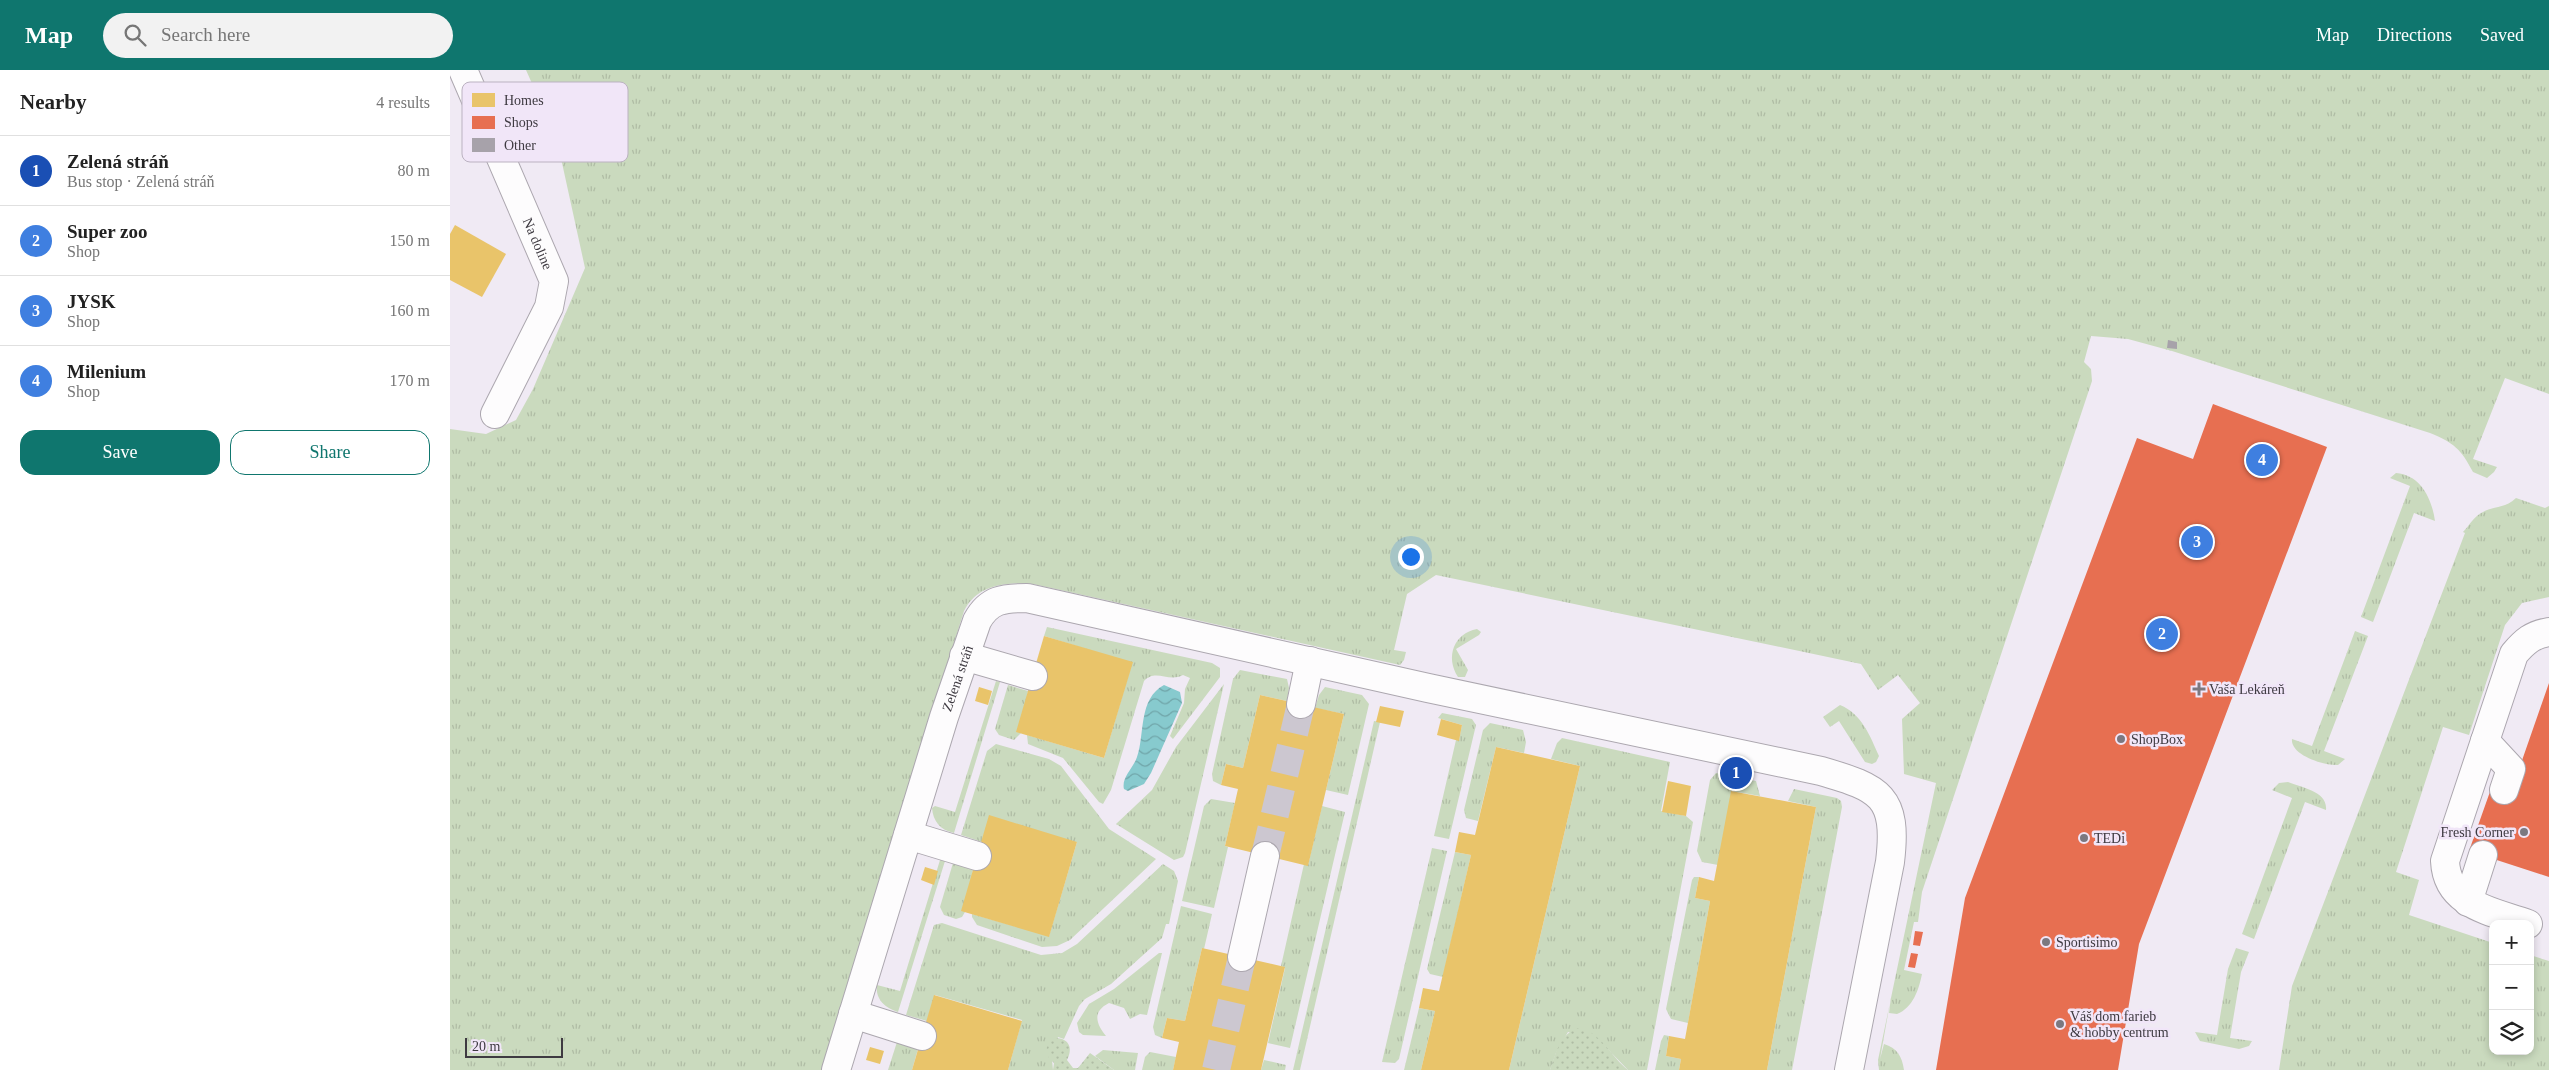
<!DOCTYPE html>
<html lang="en">
<head>
<meta charset="utf-8">
<style>
	:root { --surface:#fff; --page:#f2f2f2; --text:#222; --muted:#767676; --line:#e0e0e0; --accent:#0f766e }
	body { margin:0; font-family:Georgia,serif; background:var(--page); color:var(--text) }
	.controls { position:absolute; right:15px; bottom:15px; display:grid; overflow:hidden; border-radius:10px; box-shadow:0 2px 8px #0003 }
	.controls button { width:45px; height:45px; display:grid; place-items:center; padding:0; border:0; border-bottom:1px solid var(--line); background:var(--surface); color:var(--text); font:25px sans-serif }
	.scale { position:absolute; left:15px; bottom:12px; width:98px; box-sizing:border-box; padding-left:5px; border:2px solid #3e3a41; border-top:0; font-size:14px; line-height:18px; white-space:nowrap; color:#3e3a41; -webkit-text-stroke:4px #f1e6f8; paint-order:stroke }
	.you { position:absolute; left:960px; top:486px; width:18px; height:18px; margin:-12px; border:4px solid #fff; border-radius:50%; background:#1a73e8; box-shadow:0 0 0 8px #1a73e833 }
	.badge { display:grid; place-items:center; width:32px; height:32px; border-radius:50%; background:var(--accent); color:#fff; font-size:16px; font-weight:700 }
	.pin { position:absolute; translate:-50% -50%; border:2px solid #fff; box-shadow:0 1px 5px #0006 }
	.list { margin:0; padding:0; list-style:none }
	h2 { display:flex; justify-content:space-between; align-items:center; height:65px; margin:0; padding:0 20px; font-size:21px }
	h2 small { font-size:16px; font-weight:400; color:var(--muted) }
	.list li { display:grid; grid-template-columns:32px 1fr auto; gap:15px; align-items:center; box-sizing:border-box; height:70px; padding:0 20px; border-top:1px solid var(--line) }
	.list b { display:block; font-size:19px; white-space:nowrap }
	.list p { margin:0; font-size:16px; white-space:nowrap; color:var(--muted) }
	.list em { font-size:16px; font-style:normal; color:var(--muted) }
	.actions { display:flex; gap:10px; padding:15px 20px }
	.actions a { flex:1; padding:11px 0; border:1px solid var(--accent); border-radius:15px; text-align:center; font-size:18px; color:var(--accent) }
	.actions .main { background:var(--accent); color:#fff }
	.icon { flex:none; width:28px; height:28px; fill:none; stroke:currentColor; stroke-width:2; stroke-linecap:round; stroke-linejoin:round }
	.map { position:relative; flex:none; width:2099px; height:1000px; overflow:hidden }
	header { display:flex; align-items:center; gap:30px; box-sizing:border-box; height:70px; padding:0 25px; background:var(--accent); color:#fff }
	header strong { font-size:24px }
	nav { display:flex; gap:28px; margin-inline-start:auto; font-size:18px }
	.search { width:350px; height:45px; background:var(--page); display:flex; align-items:center; gap:12px; box-sizing:border-box; padding:0 18px; border-radius:28px; color:var(--muted); font-size:19px }
	main { display:flex }
	aside { flex:1; background:var(--surface) }
	.map>svg:first-child { display:block }
	.grass { fill:url(#grass-tufts) }
	.park { fill:url(#park-dots) }
	.water { fill:url(#water-waves) }
	.homes { fill:#e9c46a }
	.shops { fill:#e76f51 }
	.building { fill:#a7a2aa }
	.lines { fill:none; stroke-linecap:round; stroke-linejoin:round }
	.minor-tunnel { stroke:#ccc7d0; stroke-width:28; stroke-dasharray:28 14; stroke-linecap:butt }
	.minor-casing { stroke:#aca7af; stroke-width:30 }
	.minor { stroke:#fdfcfd; stroke-width:28 }
	.poi-dot { fill:#7c7880; stroke:#f1e6f8; stroke-width:2 }
	.labels { text-anchor:middle; dominant-baseline:central; stroke-width:5; stroke-linejoin:round; paint-order:stroke }
	.street-label { font-size:14px; fill:#3e3a41; stroke:#f1e6f8 }
	.poi-label { font-size:14px; fill:#3e3a41; stroke:#f1e6f8; text-anchor:start }
	.key { fill:#f1e6f8; stroke:#bbb2c1; stroke-width:1 }
	.key-label { font-size:14px; fill:#3e3a41 }
</style>
</head>
<body>
<header>
<strong>Map</strong>
<div class="search"><svg class="icon" aria-label="search" viewBox="0 0 24 24"><circle cx="10" cy="10" r="6"/><path d="M15 15l6 6"/></svg>Search here</div>
<nav><a>Map</a><a>Directions</a><a>Saved</a></nav>
</header>
<main>
<aside>
<h2>Nearby<small>4 results</small></h2>
<ul class="list">
<li><span class="badge" style="background:#1a4fb4">1</span><div><b>Zelená stráň</b><p>Bus stop · Zelená stráň</p></div><em>80 m</em></li>
<li><span class="badge" style="background:#3f7fe0">2</span><div><b>Super zoo</b><p>Shop</p></div><em>150 m</em></li>
<li><span class="badge" style="background:#3f7fe0">3</span><div><b>JYSK</b><p>Shop</p></div><em>160 m</em></li>
<li><span class="badge" style="background:#3f7fe0">4</span><div><b>Milenium</b><p>Shop</p></div><em>170 m</em></li>
</ul>
<div class="actions"><a class="main">Save</a><a>Share</a></div>
</aside>
<div class="map">
<svg width="2099" height="1000" viewBox="0 0 2099 1000">
	<defs>
		<pattern id="grass-tufts" width="24" height="20" patternUnits="userSpaceOnUse" patternTransform="scale(1.25)"><rect width="24" height="20" fill="#cadabe"/><path d="M3 7l-1-3M5 7V3M7 7l1-3M15 17l-1-3M17 17v-4M19 17l1-3" fill="none" stroke="#afbca4"/></pattern>
		<pattern id="park-dots" width="8" height="8" patternUnits="userSpaceOnUse" patternTransform="scale(1.25)"><rect width="8" height="8" fill="#cadabe"/><path d="M2 2h.1M6 6h.1" fill="none" stroke="#afbca4" stroke-width="1.8" stroke-linecap="round"/></pattern>
		<pattern id="water-waves" width="16" height="10" patternUnits="userSpaceOnUse" patternTransform="scale(1.25)"><rect width="16" height="10" fill="#87cace"/><path d="M0 5q4-4 8 0t8 0" fill="none" stroke="#70a5a9"/></pattern>
	</defs>
	<rect width="100%" height="100%" fill="#f0eaf4"/>
	<g class="grass">
		<path d="M76,0H2099V324L2055,308L2023,389L2047,397L2044,402L2037,408L2023,402C2011,379 2004,373 1980,363L1722,281L1678,269L1641,266L1634,292L1641,299L1642,311L1472,822L1468,852H1464L1454,900L1472,904C1469,919 1463,938 1447,944L1439,943L1441,927L1430,989L1434,974C1447,978 1452,986 1454,1000H1429L1428,990L1486,713L1454,704L1452,649L1470,633L1448,605L1428,620L1411,594L986,505L957,524L944,580L956,582L954,590L950,595L583,514C557,512 527,514 514,541L371,1000H0V359L36,364L66,350L83,319L135,198L107,70Z"/>
		<path d="M1946,403C1971,405 1982,429 1985,451L1964,443L1923,552L1911,547L1960,416L1940,408Z"/>
		<path d="M2066,428L2095,438L2099,436V527L2072,533L2055,555L2019,665L1993,657L1946,802L1969,810L1959,845L2043,873V981H2080V885L2099,891V1000H1829L1842,916L2015,463L2013,462C2019,456 2024,446 2033,442C2046,435 2054,439 2066,428Z"/>
		<path d="M597,557L762,593L770,598V607L723,669L720,666L734,633L735,619L740,608L733,605C718,613 706,598 694,611L661,720L653,734L649,732L613,688L578,674L577,665L654,688L682,593L594,566Z"/>
		<path d="M1027,559L1031,562L1029,565L1006,579L1018,600L1015,607H1008C995,587 1004,563 1027,559Z"/>
		<path d="M1905,561L1918,566L1874,681L1895,689L1888,695C1874,696 1840,685 1842,669L1862,676Z"/>
		<path d="M790,600L837,609L839,618L837,631L810,625L793,698L776,694L771,715L763,711L762,704L783,609Z"/>
		<path d="M546,611L550,612L504,763C490,760 483,751 482,738L485,736L505,742Z"/>
		<path d="M774,614L735,783L733,787L724,790L666,754L702,720L726,677Z"/>
		<path d="M558,615L578,621L571,663L564,670L549,665L545,659Z"/>
		<path d="M875,617L912,625L919,634L898,725L876,720L894,644L865,638L869,625Z"/>
		<path d="M1390,635C1412,644 1420,666 1429,686L1426,692L1422,694L1415,692L1389,651L1380,657L1373,647Z"/>
		<path d="M992,643L1022,649L1026,655L999,769L984,766L1006,670H1009L1012,655L988,648Z"/>
		<path d="M924,651L930,652L850,1000H843Z"/>
		<path d="M1040,653L1073,660L1076,672L1074,683L1046,677L1028,751L1016,748L1014,740L1033,660Z"/>
		<path d="M1112,668L1220,692L1211,741L1236,746L1243,752L1197,1000H1178L1148,969L1118,962L1106,983L1100,1000H1059L1130,696L1101,689L1107,673Z"/>
		<path d="M546,674L599,689L611,696L659,759L706,789L620,870L607,876L592,877L527,855L522,847V844L599,866L627,772H532L511,765L537,681Z"/>
		<path d="M1266,703L1306,711L1310,726L1282,721L1268,795L1252,792L1247,781L1260,710Z"/>
		<path d="M1838,712C1852,718 1878,721 1876,740L1855,732L1804,869L1792,864L1842,728L1822,720L1829,713Z"/>
		<path d="M1344,719L1387,728L1391,731L1392,737L1342,1000H1317L1366,737L1338,731Z"/>
		<path d="M761,729L785,733L775,776L778,777L764,838L732,831L754,736Z"/>
		<path d="M872,736L895,742L840,978L818,973L835,898L831,896L854,794L858,795Z"/>
		<path d="M982,778L997,781L949,989L945,993L932,992Z"/>
		<path d="M1005,782L1021,785L993,907L980,904L977,899Z"/>
		<path d="M490,790L495,791L448,942C436,938 425,930 427,915L450,921Z"/>
		<path d="M503,793L523,800L515,842L512,847L506,849L494,845L490,837Z"/>
		<path d="M713,794L724,801L728,811L719,854H716L712,868L661,914L635,929L629,936L614,969L608,967L602,990L603,1000H558L572,950L485,925L477,951L456,945L484,855L492,853L591,885L612,883L627,874Z"/>
		<path d="M1244,807H1249L1245,828L1260,831L1238,953L1221,949L1216,939L1242,810Z"/>
		<path d="M731,836L762,844L754,879L752,878L735,951L717,948L712,968L705,965L703,957Z"/>
		<path d="M1786,878L1799,882L1791,902L1780,968L1802,971L1799,976L1789,979L1750,971L1745,962L1767,965L1778,899Z"/>
		<path d="M709,883H712L697,945L690,944L680,949L674,938L659,933C641,942 647,955 656,966L633,965L629,962L627,953L639,934L664,919Z"/>
		<path d="M969,938L985,941L971,1000H954Z"/>
		<path d="M1214,965L1219,966L1216,986L1231,989L1229,1000H1205L1211,971Z"/>
		<path d="M447,972L468,979L462,1000H438Z"/>
		<path d="M653,980L688,983L685,1000H664L645,986Z"/>
		<path d="M700,982L726,987L723,1000H692L695,987Z"/>
		<path d="M814,990L836,995L835,1000H811Z"/>
	</g>
	<g class="park">
		<path d="M1129,958C1150,961 1162,988 1178,1000H1100C1106,983 1110,963 1129,958Z"/>
		<path d="M605,968C620,968 623,979 617,990L623,998H628L640,983L664,1000H603L604,993L599,988L596,980L599,971Z"/>
	</g>
	<path class="water" d="M714,615L730,622L732,633L701,703L694,714L678,721L674,719C671,708 684,697 687,687C695,664 688,629 714,615Z"/>
	<g class="homes">
		<path d="M5,155L56,184L32,227L0,210V164Z"/>
		<path d="M594,566L683,592L654,688L566,662Z"/>
		<path d="M529,617L542,621L538,635L525,631Z"/>
		<path d="M810,625L894,644L858,796L775,776L788,719L771,715L776,694L793,698Z"/>
		<path d="M930,636L954,641L950,657L926,652Z"/>
		<path d="M991,649L1012,655L1009,671L987,665Z"/>
		<path d="M1046,677L1130,696L1059,1000H971L985,941L969,938L973,918L989,921L1021,785L1005,782L1009,762L1025,765Z"/>
		<path d="M1218,711L1241,716L1236,746L1212,742Z"/>
		<path d="M1281,721L1366,737L1317,1000H1229L1231,989L1216,986L1219,966L1235,969L1260,831L1245,828L1249,807L1264,811Z"/>
		<path d="M539,745L627,772L599,867L511,841Z"/>
		<path d="M475,797L488,801L484,815L471,810Z"/>
		<path d="M752,878L835,897L811,1000H723L729,972L712,968L717,948L735,951Z"/>
		<path d="M484,925L572,951L558,1000H462Z"/>
		<path d="M420,977L434,981L430,994L416,990Z"/>
	</g>
	<g class="shops">
		<path d="M1763,334L1877,377L1689,874L1668,1000H1486L1515,828L1687,368L1743,389Z"/>
		<path d="M2099,613V807L2019,781L2042,716L2061,722Z"/>
		<path d="M1465,861L1473,862L1470,876L1463,875Z"/>
		<path d="M1461,883L1468,884L1465,898L1458,897Z"/>
	</g>
	<path class="building" d="M1718,270L1727,272V279L1717,278Z"/>
	<g class="lines">
		<g class="minor-tunnel">
			<path d="M815,786L851,634"/>
			<path d="M766,1000L792,887"/>
		</g>
		<defs>
			<g id="minor">
				<path id="s1" d="M13,0L104,211L99,237L45,344"/>
				<path d="M514,586L583,606"/>
				<path d="M851,634L860,591"/>
				<path d="M2035,671L2061,699L2054,720"/>
				<path d="M458,765L527,786"/>
				<path d="M2018,832L2033,785"/>
				<path d="M2078,854C2042,841 1997,836 1995,791L2064,584C2075,571 2082,565 2099,562"/>
				<path d="M792,887L815,786"/>
				<path d="M403,944L472,966"/>
				<path id="s2" d="M386,1000L494,647L527,551C539,529 554,528 577,528L978,618L1371,701C1430,718 1448,726 1440,792L1399,1000"/>
			</g>
		</defs>
		<use href="#minor" class="minor-casing"/>
		<use href="#minor" class="minor"/>
	</g>
	<g class="poi-dot">
		<path d="M1746.5 611.5h5v5h5v5h-5v5h-5v-5h-5v-5h5z"/>
		<circle cx="1671" cy="669" r="5"/>
		<circle cx="2074" cy="762" r="5"/>
		<circle cx="1634" cy="768" r="5"/>
		<circle cx="1596" cy="872" r="5"/>
		<circle cx="1610" cy="954" r="5"/>
	</g>
	<g class="labels">
		<g class="street-label">
			<text stroke="none"><textPath href="#s1" startOffset="189">Na doline</textPath></text>
			<text stroke="none"><textPath href="#s2" startOffset="410">Zelená stráň</textPath></text>
		</g>
		<g class="poi-label">
			<text x="1759" y="619">Vaša Lekáreň</text>
			<text x="1681" y="669">ShopBox</text>
			<text x="2064" y="762" text-anchor="end">Fresh Corner</text>
			<text x="1644" y="768">TEDi</text>
			<text x="1606" y="872">Sportisimo</text>
			<text x="1620" y="946">Váš dom farieb<tspan x="1620" dy="16">&amp; hobby centrum</tspan></text>
		</g>
	</g>
	<rect x="12" y="12" width="166" height="80" rx="8" class="key"/>
	<rect x="22" y="23" width="23" height="14" fill="#e9c46a"/>
	<rect x="22" y="46" width="23" height="13" fill="#e76f51"/>
	<rect x="22" y="68" width="23" height="14" fill="#a7a2aa"/>
	<g class="key-label">
		<text x="54" y="35">Homes</text>
		<text x="54" y="57">Shops</text>
		<text x="54" y="80">Other</text>
	</g>
</svg>
<div class="controls">
<button>+</button>
<button>−</button>
<button><svg class="icon" aria-label="layers" viewBox="0 0 24 24"><path d="M12 4l9 5-9 5-9-5zM3 14l9 5 9-5"/></svg></button>
</div>
<div class="scale">20 m</div>
<div class="you"></div>
<div class="pin badge" style="left:1286px;top:703px;background:#1a4fb4">1</div>
<div class="pin badge" style="left:1712px;top:564px;background:#3f7fe0">2</div>
<div class="pin badge" style="left:1747px;top:472px;background:#3f7fe0">3</div>
<div class="pin badge" style="left:1812px;top:390px;background:#3f7fe0">4</div>
</div>
</main>
</body>
</html>
